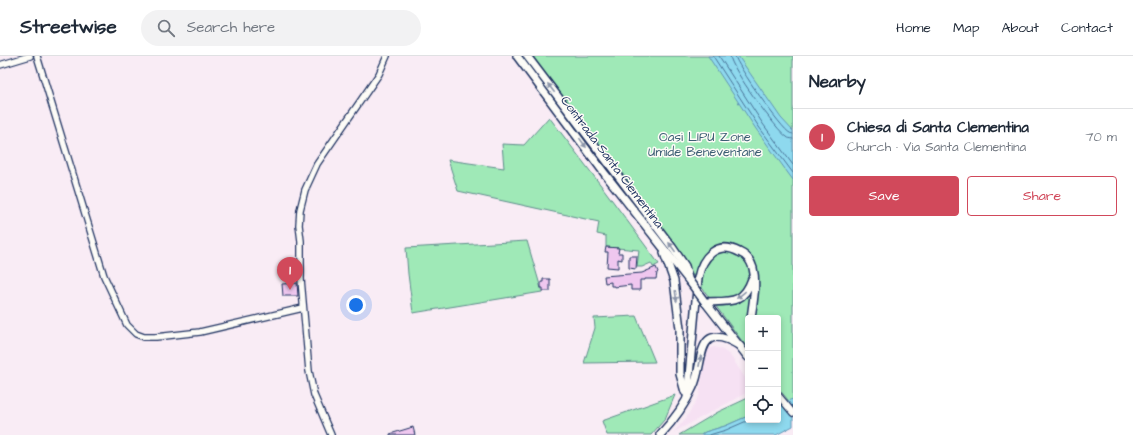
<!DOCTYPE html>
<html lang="en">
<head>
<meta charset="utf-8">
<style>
	:root { --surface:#fff; --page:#f2f2f3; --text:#1f2937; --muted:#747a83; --line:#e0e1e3; --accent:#d1495b }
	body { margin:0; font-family:"Architects Daughter",sans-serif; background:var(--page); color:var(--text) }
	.controls { position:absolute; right:12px; bottom:12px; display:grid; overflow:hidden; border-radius:4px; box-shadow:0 2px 6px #0003 }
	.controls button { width:36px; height:36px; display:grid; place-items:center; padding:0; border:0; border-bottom:1px solid var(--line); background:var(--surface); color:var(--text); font:20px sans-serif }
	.you { position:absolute; left:356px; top:249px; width:14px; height:14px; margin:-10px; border:3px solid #fff; border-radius:50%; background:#1a73e8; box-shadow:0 0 0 6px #1a73e833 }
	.badge { display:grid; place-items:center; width:26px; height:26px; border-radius:50%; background:var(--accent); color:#fff; font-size:13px; font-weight:700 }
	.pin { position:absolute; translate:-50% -33px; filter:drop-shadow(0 1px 2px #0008) }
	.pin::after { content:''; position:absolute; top:21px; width:14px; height:12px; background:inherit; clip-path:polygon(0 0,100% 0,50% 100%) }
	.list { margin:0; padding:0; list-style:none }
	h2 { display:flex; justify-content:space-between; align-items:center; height:52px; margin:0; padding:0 16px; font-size:17px }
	h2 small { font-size:13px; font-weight:400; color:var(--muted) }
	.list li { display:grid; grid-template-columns:26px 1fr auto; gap:12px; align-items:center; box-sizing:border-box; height:56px; padding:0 16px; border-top:1px solid var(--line) }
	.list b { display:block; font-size:15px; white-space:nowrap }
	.list p { margin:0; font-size:13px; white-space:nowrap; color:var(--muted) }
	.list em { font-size:13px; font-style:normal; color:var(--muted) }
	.actions { display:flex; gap:8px; padding:12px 16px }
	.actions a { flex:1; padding:9px 0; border:1px solid var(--accent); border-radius:4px; text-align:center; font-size:14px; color:var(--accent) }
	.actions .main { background:var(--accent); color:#fff }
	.icon { flex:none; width:22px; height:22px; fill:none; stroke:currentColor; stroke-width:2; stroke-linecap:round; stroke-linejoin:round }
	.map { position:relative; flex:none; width:793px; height:379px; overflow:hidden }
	header { display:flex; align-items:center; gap:24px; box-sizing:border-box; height:56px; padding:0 20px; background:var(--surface); border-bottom:1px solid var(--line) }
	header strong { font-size:19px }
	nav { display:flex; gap:22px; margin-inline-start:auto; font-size:14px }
	.search { width:280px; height:36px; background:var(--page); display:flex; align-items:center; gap:10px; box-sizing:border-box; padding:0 14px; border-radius:22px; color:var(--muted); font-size:15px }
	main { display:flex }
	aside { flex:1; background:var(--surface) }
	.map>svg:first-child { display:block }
	.built { fill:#f6e1f3 }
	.green { fill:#9fe9b7; stroke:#5d8c8a }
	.water { fill:#8ed9ee; stroke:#6095b4 }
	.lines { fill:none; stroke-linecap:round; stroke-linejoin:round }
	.shore { stroke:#497398; stroke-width:1 }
	.building { fill:#efc7ef; stroke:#1b2f5e }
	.minor-casing { stroke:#1b2f5e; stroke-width:8 }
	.tertiary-casing { stroke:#1b2f5e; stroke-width:10 }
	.minor { stroke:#fdfcf7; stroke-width:5.5 }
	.tertiary { stroke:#fdfcf7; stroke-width:7 }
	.tertiary-bridge-casing { stroke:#1b2f5e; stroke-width:10; stroke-linecap:butt }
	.tertiary-bridge { stroke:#fdfcf7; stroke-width:7 }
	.oneway { fill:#8c96aa }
	.labels { text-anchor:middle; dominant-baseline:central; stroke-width:3; stroke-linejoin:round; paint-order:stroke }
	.park-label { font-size:13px; fill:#3c5e74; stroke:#fdfcf7 }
	.street-label { font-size:13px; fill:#1b2f5e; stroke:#fdfcf7 }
</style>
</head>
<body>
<header>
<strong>Streetwise</strong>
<div class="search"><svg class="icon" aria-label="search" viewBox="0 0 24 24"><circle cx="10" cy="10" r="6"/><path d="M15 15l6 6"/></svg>Search here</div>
<nav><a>Home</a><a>Map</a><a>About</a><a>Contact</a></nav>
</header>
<main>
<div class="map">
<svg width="793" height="379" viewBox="0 0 793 379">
	<rect width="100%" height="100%" fill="#f9ecf5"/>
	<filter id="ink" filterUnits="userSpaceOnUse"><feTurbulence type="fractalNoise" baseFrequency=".025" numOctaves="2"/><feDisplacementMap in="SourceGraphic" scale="8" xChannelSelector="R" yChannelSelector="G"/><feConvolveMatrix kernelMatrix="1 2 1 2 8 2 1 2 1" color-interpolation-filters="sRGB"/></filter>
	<g filter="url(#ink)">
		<path class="built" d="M714,291L721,293L730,299L748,326V336L674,376L686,362L699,340L706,294Z"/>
		<g class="green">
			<path d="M528,0H793V350L778,332V262H748V293Z"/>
			<path d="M549,61L606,136L659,208L653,211L651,207L642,211H637L639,194L606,191V180L597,178L599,166L458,135L448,104L504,112L502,88L524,89Z"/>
			<path d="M527,185L542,236L413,257L408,218L406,192Z"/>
			<path d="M636,260L655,306L584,307L595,272L594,262Z"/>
			<path d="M675,339L665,363L651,379H607L602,365Z"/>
			<path d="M748,342V360L725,370L705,376L701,379H679L718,356Z"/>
		</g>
		<g class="water">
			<path d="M708,0H738L781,62L793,75V124L756,73Z"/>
			<path d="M793,343V370L776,379H701L705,376L725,370L748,360V364H778V348Z"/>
		</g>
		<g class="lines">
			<g class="shore">
				<path d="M713,0L759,71L793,117"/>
				<path d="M719,0L763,68L793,109"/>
				<path d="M730,0C730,11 777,75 787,81C789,83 790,82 793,83"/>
				<path d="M735,0C736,8 782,74 790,77C791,78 792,77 793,78"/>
				<path d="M709,379L726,374L749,364"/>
			</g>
		</g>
		<g class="building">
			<path d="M606,191L619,192L618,197H622V204L618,203V212L607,211L608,196H605Z"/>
			<path d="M629,200H637L636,213L629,212Z"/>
			<path d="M656,211L658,216L657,217L656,223H645V224H640V234H631V229L614,231V230H611V226L605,227L604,220L642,217Z"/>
			<path d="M543,223H550V235H543V232H541V226H543Z"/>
			<path d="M297,227L298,240H283L282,228Z"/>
			<path d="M413,371L415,379H390V378Z"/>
		</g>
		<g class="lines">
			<defs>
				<g id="minor">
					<path d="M37,0L104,220L127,269L136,278L144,281H156L200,276L303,252"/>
					<path d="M0,9L30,0"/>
					<path d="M778,339L793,357"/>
					<path d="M331,379L314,339L309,315L301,223V185L299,169L300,154L305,134L317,108L379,18L387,0"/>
				</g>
				<g id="tertiary">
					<path d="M517,0L605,118L690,226"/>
					<path d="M527,0L672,191L685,210L688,222"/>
					<path d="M664,197L674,225L680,273V318L685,336"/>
					<path d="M705,246L748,301"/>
					<path d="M705,246C729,245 743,249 752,223"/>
					<path d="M687,342L698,222C702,201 717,184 739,196C746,199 751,205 753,212C757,228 753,246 751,262"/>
					<path d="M660,379C673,365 685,349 693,331C705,307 694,262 740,290"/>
				</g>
			</defs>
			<use href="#minor" class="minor-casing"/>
			<use href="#tertiary" class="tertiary-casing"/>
			<use href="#minor" class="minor"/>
			<use href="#tertiary" class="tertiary"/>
			<defs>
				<path id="tertiary-bridge" d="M690,226L705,246"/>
			</defs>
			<use href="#tertiary-bridge" class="tertiary-bridge-casing"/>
			<use href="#tertiary-bridge" class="tertiary-bridge"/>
		</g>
		<defs><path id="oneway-solid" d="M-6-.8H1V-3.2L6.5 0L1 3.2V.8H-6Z"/></defs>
		<g class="oneway">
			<use href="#oneway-solid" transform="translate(551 32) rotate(-127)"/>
			<use href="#oneway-solid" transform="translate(583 87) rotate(54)"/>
			<use href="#oneway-solid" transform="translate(672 191) rotate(-126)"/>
			<use href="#oneway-solid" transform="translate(741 239) rotate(141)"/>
			<use href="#oneway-solid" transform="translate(676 240) rotate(82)"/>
			<use href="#oneway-solid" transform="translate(700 305) rotate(-79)"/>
		</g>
	</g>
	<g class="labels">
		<g class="park-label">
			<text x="705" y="81">Oasi LIPU Zone<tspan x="705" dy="15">Umide Beneventane</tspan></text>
		</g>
		<g class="street-label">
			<text transform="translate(612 106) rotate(53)">Contrada Santa Clementina</text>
		</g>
	</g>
</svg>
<div class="controls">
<button>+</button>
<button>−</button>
<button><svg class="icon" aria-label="locate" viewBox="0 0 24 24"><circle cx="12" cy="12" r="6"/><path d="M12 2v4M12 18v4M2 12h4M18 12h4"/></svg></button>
</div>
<div class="you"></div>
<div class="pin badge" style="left:290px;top:234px">1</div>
</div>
<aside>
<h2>Nearby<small></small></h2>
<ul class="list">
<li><span class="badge">1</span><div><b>Chiesa di Santa Clementina</b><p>Church · Via Santa Clementina</p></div><em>70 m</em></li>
</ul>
<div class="actions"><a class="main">Save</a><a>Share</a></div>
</aside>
</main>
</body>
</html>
